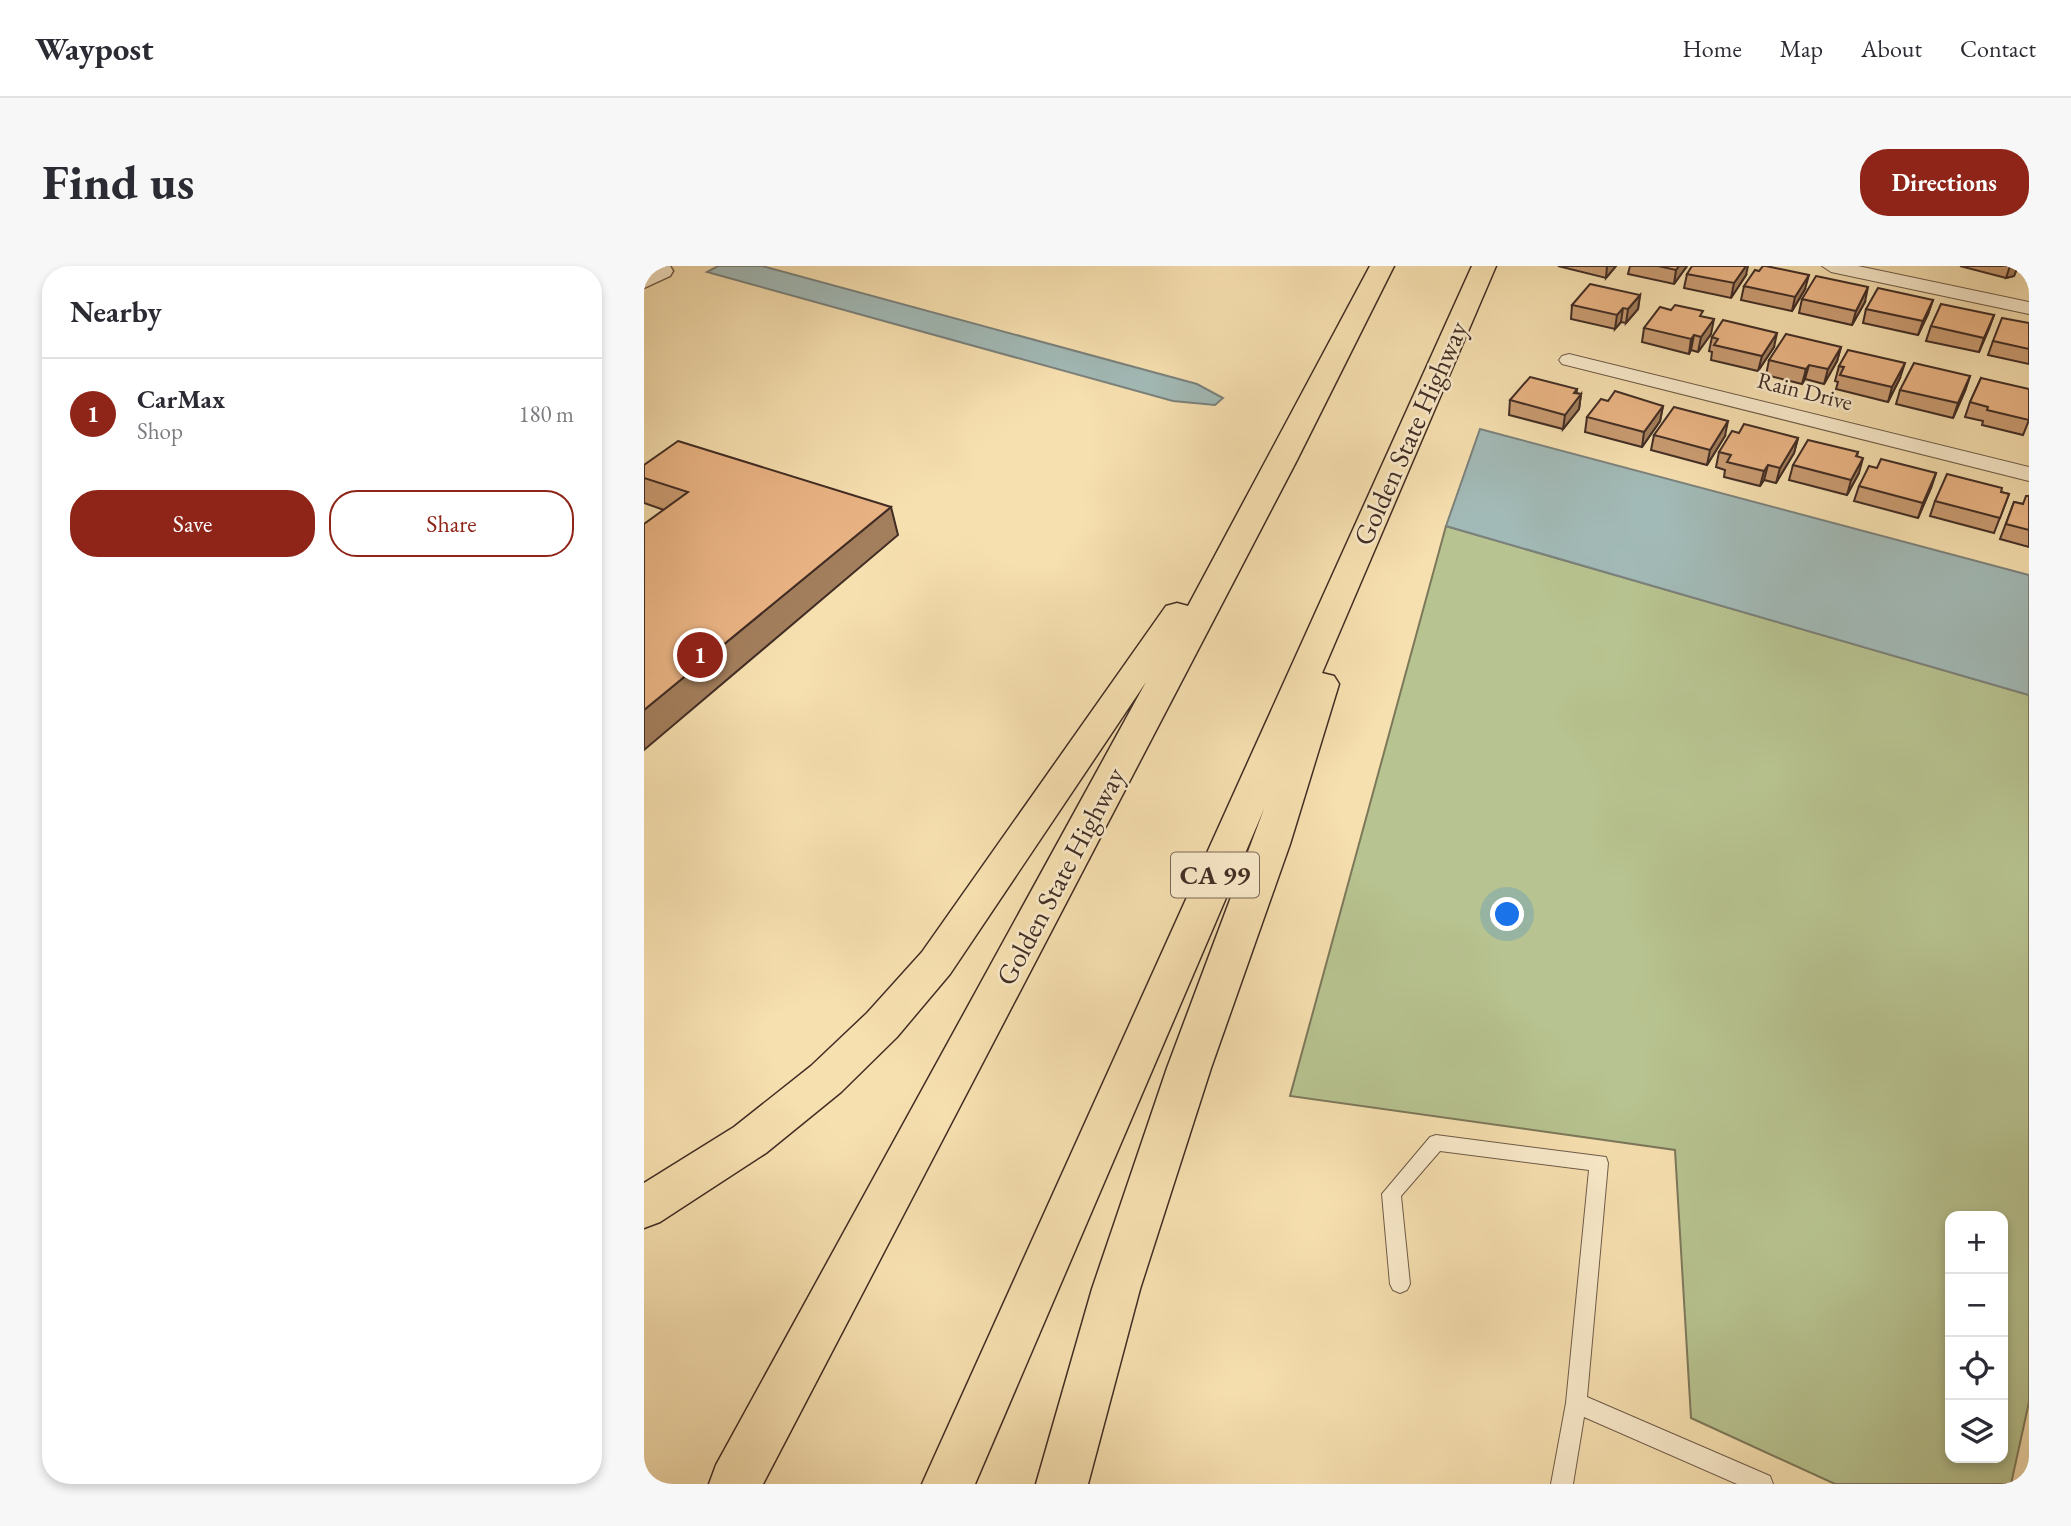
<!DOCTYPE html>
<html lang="en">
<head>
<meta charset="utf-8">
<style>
	:root { --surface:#fff; --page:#f7f7f7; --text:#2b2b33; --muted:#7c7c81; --line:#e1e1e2; --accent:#8f2418 }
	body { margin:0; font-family:"EB Garamond",serif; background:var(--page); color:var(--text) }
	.controls { position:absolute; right:21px; bottom:21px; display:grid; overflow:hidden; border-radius:14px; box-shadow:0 4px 10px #0003 }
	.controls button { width:63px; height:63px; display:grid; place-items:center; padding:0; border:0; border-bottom:2px solid var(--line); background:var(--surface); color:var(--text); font:35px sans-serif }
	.you { position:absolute; left:864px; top:649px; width:24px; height:24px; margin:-18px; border:5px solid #fff; border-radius:50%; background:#1a73e8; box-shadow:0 0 0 10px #1a73e833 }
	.badge { display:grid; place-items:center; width:46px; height:46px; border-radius:50%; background:var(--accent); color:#fff; font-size:23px; font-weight:700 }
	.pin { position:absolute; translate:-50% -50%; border:4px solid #fff; box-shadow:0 2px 7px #0006 }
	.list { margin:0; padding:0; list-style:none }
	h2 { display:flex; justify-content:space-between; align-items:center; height:91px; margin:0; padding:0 28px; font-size:30px }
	h2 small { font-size:23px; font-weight:400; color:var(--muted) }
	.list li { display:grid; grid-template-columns:46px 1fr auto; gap:21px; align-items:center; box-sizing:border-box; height:112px; padding:0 28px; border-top:2px solid var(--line) }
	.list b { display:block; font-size:26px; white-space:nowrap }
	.list p { margin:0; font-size:23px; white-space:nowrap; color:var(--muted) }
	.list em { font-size:23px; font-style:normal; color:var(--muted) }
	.actions { display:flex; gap:14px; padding:21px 28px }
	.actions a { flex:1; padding:16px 0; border:2px solid var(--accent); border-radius:28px; text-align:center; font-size:24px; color:var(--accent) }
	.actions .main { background:var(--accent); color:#fff }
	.icon { flex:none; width:38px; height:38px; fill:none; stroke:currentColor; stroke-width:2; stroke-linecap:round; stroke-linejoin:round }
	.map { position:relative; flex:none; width:1385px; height:1218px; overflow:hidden; border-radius:28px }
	header { display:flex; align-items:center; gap:42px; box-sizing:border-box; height:98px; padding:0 35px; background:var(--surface); border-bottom:2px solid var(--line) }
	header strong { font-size:33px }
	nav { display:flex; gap:38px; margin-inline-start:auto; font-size:24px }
	.intro { display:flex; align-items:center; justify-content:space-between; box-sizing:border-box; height:168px; padding:0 42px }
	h1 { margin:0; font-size:49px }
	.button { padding:18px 32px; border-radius:28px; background:var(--accent); color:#fff; font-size:24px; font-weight:700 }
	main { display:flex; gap:42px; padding:0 42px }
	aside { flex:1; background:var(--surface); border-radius:28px; box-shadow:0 4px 10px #0003 }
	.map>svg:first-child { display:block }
	.green { fill:#b7c390; stroke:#7c785a; stroke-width:2; fill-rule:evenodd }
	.water { fill:#a2bab7; stroke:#7b827d; stroke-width:2 }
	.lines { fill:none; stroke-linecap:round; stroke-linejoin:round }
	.service-casing { stroke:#6e5a48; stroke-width:2 }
	.minor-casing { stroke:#6e5a48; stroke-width:2 }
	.tertiary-casing { stroke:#6e5a48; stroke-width:3 }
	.motorway-casing { stroke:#412d25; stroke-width:3 }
	.service { fill:#faebcc; fill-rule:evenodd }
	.minor { fill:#faebcc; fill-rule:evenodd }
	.tertiary { fill:#faebcc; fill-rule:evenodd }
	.motorway { fill:#f7e0b0; fill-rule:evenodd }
	.wall { fill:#ca9c72; stroke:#412d25; stroke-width:2 }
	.shaded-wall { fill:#a47f5d; stroke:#412d25; stroke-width:2 }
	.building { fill:#ebb585; stroke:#412d25; stroke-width:2 }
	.labels { text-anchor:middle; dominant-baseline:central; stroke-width:5; stroke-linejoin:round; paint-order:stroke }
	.far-street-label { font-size:23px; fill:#412d25; stroke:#faebcc }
	.shield { fill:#faebcc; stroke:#786657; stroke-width:2 }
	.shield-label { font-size:26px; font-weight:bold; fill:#412d25 }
	.street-label { font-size:28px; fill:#412d25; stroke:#faebcc }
</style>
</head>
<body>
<header>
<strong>Waypost</strong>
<nav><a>Home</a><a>Map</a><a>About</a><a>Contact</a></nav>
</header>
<div class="intro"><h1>Find us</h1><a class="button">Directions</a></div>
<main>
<aside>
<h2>Nearby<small></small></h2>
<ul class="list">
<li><span class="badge">1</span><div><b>CarMax</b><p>Shop</p></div><em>180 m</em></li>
</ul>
<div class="actions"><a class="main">Save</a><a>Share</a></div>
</aside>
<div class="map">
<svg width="1385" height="1218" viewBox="0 0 1385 1218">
	<rect width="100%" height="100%" fill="#f7e0b0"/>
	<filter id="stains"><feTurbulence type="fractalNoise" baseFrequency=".00286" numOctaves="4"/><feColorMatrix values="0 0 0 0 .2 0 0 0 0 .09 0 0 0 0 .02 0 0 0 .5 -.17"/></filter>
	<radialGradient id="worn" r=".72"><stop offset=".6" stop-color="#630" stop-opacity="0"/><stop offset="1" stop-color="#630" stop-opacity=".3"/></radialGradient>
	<path class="green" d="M802,260L1385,429V1136L1367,1218H1191L1047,1152L1031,884L646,830ZM1306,950H1359V1192H1306Z"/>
	<g class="water">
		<path d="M74,0H118L553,118L579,132L571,139L529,135L63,6Z"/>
		<path d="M836,163L1385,309V429L802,260Z"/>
	</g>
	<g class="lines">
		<defs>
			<path id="service" d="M792,869L962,891L964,897L943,1131L1126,1210L1129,1218H1093L940,1151L929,1218H907L922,1137L945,904L796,885L757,930L766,1018L763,1024L756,1027L749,1024L746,1018L738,928L786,871Z"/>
			<g id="minor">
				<path d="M1178,0H1214L1385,36V48L1187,6Z"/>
				<path d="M925,88L1385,201V215L918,98L915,94L918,90Z"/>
			</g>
			<path id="tertiary" d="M8,0H26L29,5L26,10L0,22V5Z"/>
			<g id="motorway">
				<path d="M726,0H750L652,196L119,1218H65L72,1199L502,416L306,708L253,771L197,826L122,887L16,956L0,962V917L90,861L167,800L223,747L278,686L522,340L533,337L544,340Z"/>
				<path d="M828,0H852L678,407L690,410L695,418L646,578L567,802L496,1023L444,1218H392L448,1023L523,802L620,543L331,1218H278Z"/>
			</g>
		</defs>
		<use href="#service" class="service-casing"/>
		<use href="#minor" class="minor-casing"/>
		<use href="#tertiary" class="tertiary-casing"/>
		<use href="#motorway" class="motorway-casing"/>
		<use href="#service" class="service"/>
		<use href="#minor" class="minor"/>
		<use href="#tertiary" class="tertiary"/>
		<use href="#motorway" class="motorway"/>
	</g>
	<g class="wall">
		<path d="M914,0H972L962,12Z"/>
		<path d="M986,0H1043L1030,18L984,8Z"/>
		<path d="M1316,0H1374L1370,10L1362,12Z"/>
		<path d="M1382,0H1385V13H1382L1384,7L1380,6Z"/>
		<path d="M1043,8L1102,9L1087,32L1040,22Z"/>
		<path d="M1100,20L1161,23L1148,45L1097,34Z"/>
		<path d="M996,29L994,43L982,57L977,56L971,63L927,53L928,39Z"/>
		<path d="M1158,33L1221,36L1208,59L1155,47Z"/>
		<path d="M1289,34L1284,48L1274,69L1219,57L1222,43Z"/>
		<path d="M1350,49L1335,86L1282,75L1287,60Z"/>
		<path d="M1058,51L1067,68L1054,86L1047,84L1045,88L998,76L1000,62Z"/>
		<path d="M1385,57V98L1344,89L1349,75Z"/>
		<path d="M1068,71L1130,81L1114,105L1067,94L1068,86L1065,85Z"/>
		<path d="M1197,81L1193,95L1180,118L1161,113L1158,118L1122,109L1125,94Z"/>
		<path d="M1195,100L1256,112L1244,136L1192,123L1194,116L1191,115Z"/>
		<path d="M1326,110L1321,125L1309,152L1252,138L1256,124Z"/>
		<path d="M1337,112L1385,154L1379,169L1338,159L1339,155L1321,151L1326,136Z"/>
		<path d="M933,123L932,127L937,128L935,143L919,163L865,149L866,134Z"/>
		<path d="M964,135L1019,140L1016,155L998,181L941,166L943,151Z"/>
		<path d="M1095,167L1154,172L1150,187L1132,217L1120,214L1116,220L1080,211L1081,204L1072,201L1075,186Z"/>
		<path d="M1010,169L1081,170L1063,199L1007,184Z"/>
		<path d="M1214,186L1213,190L1215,207L1203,229L1145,214L1149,199Z"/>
		<path d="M0,199L254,269L20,244L0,237Z"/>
		<path d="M1233,202L1292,207L1287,222L1274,252L1210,235L1215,220Z"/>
		<path d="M1357,226L1365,228L1350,267L1286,250L1291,235Z"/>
		<path d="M1385,230V281L1356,273L1370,236L1379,238Z"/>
	</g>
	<g class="shaded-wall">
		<path d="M963,0H972L962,12Z"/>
		<path d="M1035,0H1043L1030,18L1032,4Z"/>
		<path d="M1102,0H1104L1102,9L1087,32L1090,17Z"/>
		<path d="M1366,0H1374L1370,10L1362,12Z"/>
		<path d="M1165,9L1161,23L1148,45L1151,31Z"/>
		<path d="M1224,21L1221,36L1208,59L1212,45Z"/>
		<path d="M996,29L994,43L982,57L984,43Z"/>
		<path d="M1289,34L1284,48L1274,69L1279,55Z"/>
		<path d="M979,42L977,56L971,63L973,49Z"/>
		<path d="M1350,49L1345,63L1335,86L1340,72Z"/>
		<path d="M1070,53L1067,68L1054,86L1057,71Z"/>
		<path d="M1133,67L1130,81L1114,105L1118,90Z"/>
		<path d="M1050,69L1047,84L1045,88L1047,73Z"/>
		<path d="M1197,81L1193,95L1180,118L1184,103Z"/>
		<path d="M1261,97L1256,112L1244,136L1248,121Z"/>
		<path d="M1165,99L1161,113L1158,118L1162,103Z"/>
		<path d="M1326,110L1321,125L1309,152L1314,137Z"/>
		<path d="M933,123L931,135L937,128L935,143L919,163L921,149L930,127Z"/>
		<path d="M1019,140L1016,155L998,181L1000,166Z"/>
		<path d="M1084,155L1081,170L1063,199L1066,184Z"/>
		<path d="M1154,172L1150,187L1132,217L1136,202Z"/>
		<path d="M1219,192L1215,207L1203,229L1207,214Z"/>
		<path d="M1124,199L1120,214L1116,220L1120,205Z"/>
		<path d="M1292,207L1287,222L1274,252L1279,237Z"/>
		<path d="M247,241L254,269L0,484V444Z"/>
	</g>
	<g class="building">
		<path d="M1014,0H1035L1032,4Z"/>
		<path d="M1048,0H1102L1090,17L1043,8Z"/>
		<path d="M1119,0H1122L1165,9L1151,31L1100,20L1111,4L1115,5Z"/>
		<path d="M1172,10L1224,21L1212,45L1158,33Z"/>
		<path d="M946,18L996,29L984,43L979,42L973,49L928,39Z"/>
		<path d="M1234,22L1289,34L1279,55L1222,43Z"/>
		<path d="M1297,38L1350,49L1340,72L1287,60Z"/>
		<path d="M1031,39L1059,45L1056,50L1070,53L1057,71L1050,69L1047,73L1000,62L1016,41L1027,44Z"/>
		<path d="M1358,52L1385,57V83L1349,75Z"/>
		<path d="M1079,54L1133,67L1118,90L1070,79L1074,73L1068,71Z"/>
		<path d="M1142,68L1197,81L1184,103L1165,99L1162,103L1125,94Z"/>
		<path d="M1204,84L1261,97L1248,121L1196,109L1200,101L1195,100Z"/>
		<path d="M1270,97L1326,110L1314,137L1256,124Z"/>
		<path d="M886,111L933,123L930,127L937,128L921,149L866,134Z"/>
		<path d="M1337,112L1385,123V154L1343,144L1344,141L1326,136Z"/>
		<path d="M971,125L1019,140L1000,166L943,151L957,133L964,135Z"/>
		<path d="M1030,141L1084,155L1066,184L1010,169Z"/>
		<path d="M1100,158L1154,172L1136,202L1124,199L1120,205L1083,196L1087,189L1075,186L1088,165L1095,167Z"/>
		<path d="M1164,174L1214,186L1212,190L1219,192L1207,214L1149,199Z"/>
		<path d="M34,175L247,241L0,444V258L44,226L0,212V199Z"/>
		<path d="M1237,193L1292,207L1279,237L1215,220L1225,200L1233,202Z"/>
		<path d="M1303,208L1358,222L1357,226L1365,228L1356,252L1291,235Z"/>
		<path d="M1382,230H1385V264L1362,258L1370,236L1379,238Z"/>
	</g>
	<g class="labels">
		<g class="far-street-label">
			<text transform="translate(1161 125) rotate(14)">Rain Drive</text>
		</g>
		<rect class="shield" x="527" y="586.5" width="88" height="45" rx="5"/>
		<g class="shield-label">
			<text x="571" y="609">CA 99</text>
		</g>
		<g class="street-label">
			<text transform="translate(766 167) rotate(-66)">Golden State Highway</text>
			<text transform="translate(416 610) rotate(-62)">Golden State Highway</text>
		</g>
	</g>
	<rect width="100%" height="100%" filter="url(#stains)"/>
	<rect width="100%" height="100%" fill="url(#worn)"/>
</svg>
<div class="controls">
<button>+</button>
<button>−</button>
<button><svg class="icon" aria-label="locate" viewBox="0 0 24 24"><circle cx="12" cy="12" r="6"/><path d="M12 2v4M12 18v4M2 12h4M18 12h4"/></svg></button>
<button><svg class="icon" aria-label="layers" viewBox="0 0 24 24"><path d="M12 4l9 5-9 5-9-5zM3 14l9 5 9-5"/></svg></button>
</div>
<div class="you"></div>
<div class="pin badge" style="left:56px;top:389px">1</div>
</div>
</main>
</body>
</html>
